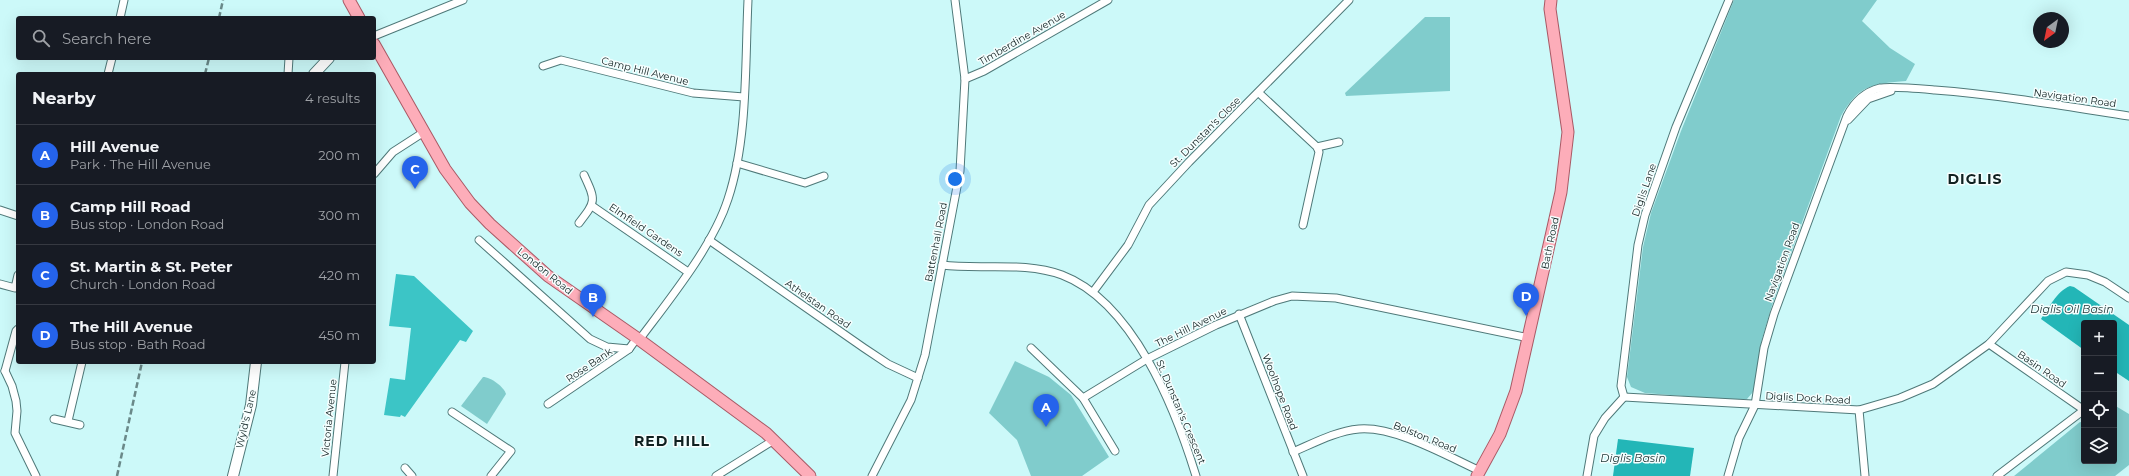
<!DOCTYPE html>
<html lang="en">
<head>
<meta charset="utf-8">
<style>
	:root { --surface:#171b24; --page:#242831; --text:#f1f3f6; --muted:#9ea1a6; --line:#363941; --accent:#2563eb }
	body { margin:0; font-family:Montserrat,sans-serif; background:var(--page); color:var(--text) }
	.controls { position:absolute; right:12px; bottom:12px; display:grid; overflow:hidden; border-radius:4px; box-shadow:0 4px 16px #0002 }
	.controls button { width:36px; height:36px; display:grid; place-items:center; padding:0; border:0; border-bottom:1px solid var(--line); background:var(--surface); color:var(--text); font:20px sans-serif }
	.compass { position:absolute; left:2033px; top:12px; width:36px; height:36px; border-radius:50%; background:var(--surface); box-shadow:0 4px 16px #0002; rotate:213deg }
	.you { position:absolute; left:955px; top:179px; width:14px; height:14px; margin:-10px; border:3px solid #fff; border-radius:50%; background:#1a73e8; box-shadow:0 0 0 6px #1a73e833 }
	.badge { display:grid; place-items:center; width:26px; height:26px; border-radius:50%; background:var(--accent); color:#fff; font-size:13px; font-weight:700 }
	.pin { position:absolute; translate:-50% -33px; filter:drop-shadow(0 1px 2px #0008) }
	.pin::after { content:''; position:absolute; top:21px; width:14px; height:12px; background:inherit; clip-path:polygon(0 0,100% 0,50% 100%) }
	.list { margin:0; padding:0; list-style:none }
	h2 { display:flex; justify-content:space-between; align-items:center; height:52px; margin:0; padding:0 16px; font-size:17px }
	h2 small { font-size:13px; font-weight:400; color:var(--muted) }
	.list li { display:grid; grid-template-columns:26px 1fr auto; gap:12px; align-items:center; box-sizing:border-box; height:60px; padding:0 16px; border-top:1px solid var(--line) }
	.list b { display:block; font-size:15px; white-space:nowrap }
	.list p { margin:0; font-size:13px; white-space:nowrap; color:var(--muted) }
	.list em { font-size:13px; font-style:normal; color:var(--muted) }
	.icon { flex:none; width:22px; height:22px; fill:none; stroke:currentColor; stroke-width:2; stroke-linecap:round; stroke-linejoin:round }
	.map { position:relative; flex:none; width:2129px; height:476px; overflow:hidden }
	.search { position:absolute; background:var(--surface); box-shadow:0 4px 16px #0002; left:16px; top:16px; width:360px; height:44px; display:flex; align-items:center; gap:10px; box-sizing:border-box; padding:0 14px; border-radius:4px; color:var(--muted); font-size:15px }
	.panel { position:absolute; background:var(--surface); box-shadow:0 4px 16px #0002; left:16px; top:72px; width:360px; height:292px; border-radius:4px }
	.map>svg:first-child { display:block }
	.green { fill:#80cccc }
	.forest { fill:#3cc5c6 }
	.water { fill:#23b6b7 }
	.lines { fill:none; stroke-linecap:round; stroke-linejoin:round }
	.street-casing { stroke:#4f7979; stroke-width:9 }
	.secondary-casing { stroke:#4f7979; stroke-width:12 }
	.primary-casing { stroke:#a95965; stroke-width:13 }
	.street { stroke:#fff; stroke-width:7 }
	.secondary { stroke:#fff; stroke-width:10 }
	.primary { stroke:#fdadb9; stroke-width:11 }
	.rail { stroke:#6a8989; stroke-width:2.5; stroke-dasharray:6 3; stroke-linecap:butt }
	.labels { text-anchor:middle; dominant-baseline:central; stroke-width:3; stroke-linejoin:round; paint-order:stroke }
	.street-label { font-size:10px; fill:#0f2121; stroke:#f6fefe }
	.water-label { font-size:11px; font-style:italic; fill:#223939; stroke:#f6fefe }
	.district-label { font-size:14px; font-weight:bold; letter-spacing:1px; fill:#0f2121; stroke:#f6fefe }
</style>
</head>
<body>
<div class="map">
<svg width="2129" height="476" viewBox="0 0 2129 476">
	<rect width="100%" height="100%" fill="#ccf9f9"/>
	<g class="green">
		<path d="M1734,0H1877L1862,21L1890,48L1915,64L1906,81C1873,84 1859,84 1841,116L1773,302L1762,339L1753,392L1747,399L1736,400L1645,393L1631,387L1627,377L1643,247L1651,213L1681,131Z"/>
		<path d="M1425,17H1450V91L1346,96L1345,93Z"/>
		<path d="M1015,361L1049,377L1071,395L1109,457L1082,476H1031L1017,440L989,413Z"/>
		<path d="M483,377C491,377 504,387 506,394L487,424L461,406Z"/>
		<path d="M2114,405L2129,414V465L2115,476H2014L2080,422L2084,423V461H2114Z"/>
	</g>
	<path class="forest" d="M396,274L414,276L473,331L466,342L460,340L405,417L401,415L400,417L384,415L390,378L405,380L411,328L389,326Z"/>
	<g class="water">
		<path d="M2070,286L2074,287L2129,325V381L2114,371V323H2084V350L2041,319C2048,309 2057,291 2070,286Z"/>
		<path d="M1618,439L1694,448L1690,476H1613Z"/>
	</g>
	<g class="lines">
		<defs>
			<g id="street">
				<path d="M120,18L124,0"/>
				<path d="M374,36L463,0"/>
				<path d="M543,66L561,60L693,93L744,97"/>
				<path d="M108,74L112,58"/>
				<path d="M288,74L289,58"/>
				<path d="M965,79L984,71L1108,0"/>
				<path d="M1259,93L1317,147L1319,152L1303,225"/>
				<path d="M1848,120L1868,99L1891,91"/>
				<path d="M1317,147L1339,142"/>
				<path d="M737,163L805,183L824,176"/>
				<path d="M374,174L393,152L424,132"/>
				<path d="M592,206L688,272"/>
				<path d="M0,210L18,216"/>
				<path d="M579,223C596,201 596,201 584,175"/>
				<path d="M479,240L590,339L607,347L629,349"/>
				<path d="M709,240L864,348L888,364L918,378"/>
				<path d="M942,265C981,270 1024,261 1062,275C1133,302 1175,408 1196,476"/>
				<path d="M0,284L15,288L18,275"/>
				<path d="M1093,292L1128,245L1149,205L1189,162L1349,0"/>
				<path d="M1239,314L1303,476"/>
				<path d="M639,340C669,300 713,246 728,199C748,139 745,63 748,0"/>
				<path d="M1989,344L2084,410"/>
				<path d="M1031,348L1083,398L1147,359L1216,325L1274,301L1292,296L1336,298L1529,338"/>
				<path d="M5,371L12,386L16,401L17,411L15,433L36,476"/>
				<path d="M5,371L16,331L18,329"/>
				<path d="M1624,397L1859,410L1900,398L1933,384L1989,344L2048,281L2066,272L2088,275L2105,282L2129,298"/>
				<path d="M1624,397L1621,386L1638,245L1645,215L1676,127L1729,0"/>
				<path d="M1083,398L1115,451"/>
				<path d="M548,404L629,349L637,338"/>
				<path d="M1859,410L1865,476"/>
				<path d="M452,412L511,451L491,476"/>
				<path d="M54,419L80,425"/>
				<path d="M68,421L82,362"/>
				<path d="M1293,452C1314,443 1336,431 1359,429C1395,426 1447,456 1480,471"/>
				<path d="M405,468L412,476"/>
				<path d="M333,476L345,362"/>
				<path d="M716,476L774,440"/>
				<path d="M872,476L911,400L925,355L960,171L965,79L955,0"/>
				<path d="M1587,476L1594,436L1605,418L1624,397"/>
				<path d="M1728,476L1739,438L1755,405L1764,348L1774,314L1847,116C1854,102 1864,92 1880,88C1890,86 1923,89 1935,90C2000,95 2064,106 2129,116"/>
				<path d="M1997,476L2084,410"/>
			</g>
			<g id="secondary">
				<path d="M314,74L329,58"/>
				<path d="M233,476L251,405L256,362"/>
			</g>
			<g id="primary">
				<path d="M349,0L359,18"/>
				<path d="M374,44L445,169L470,203L490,224L548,276L637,338L766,433L810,476"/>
				<path d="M1477,476L1500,434L1516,391L1561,192L1568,132L1550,9L1551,0"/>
			</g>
		</defs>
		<use href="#street" class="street-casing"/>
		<use href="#secondary" class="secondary-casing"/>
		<use href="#primary" class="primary-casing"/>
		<use href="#street" class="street"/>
		<use href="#secondary" class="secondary"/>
		<use href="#primary" class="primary"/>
		<g class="rail">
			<path d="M219,18L223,0"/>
			<path d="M205,74L209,58"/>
			<path d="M117,476L142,362"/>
		</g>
	</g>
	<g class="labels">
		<g class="street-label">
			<text transform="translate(1022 38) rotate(-30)">Timberdine Avenue</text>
			<text transform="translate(645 71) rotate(14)">Camp Hill Avenue</text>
			<text transform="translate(2075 98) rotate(8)">Navigation Road</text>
			<text transform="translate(1205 132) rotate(-45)">St. Dunstan's Close</text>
			<text transform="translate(1644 190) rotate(-71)">Diglis Lane</text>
			<text transform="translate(646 230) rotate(34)">Elmfield Gardens</text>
			<text transform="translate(936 242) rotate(-79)">Battenhall Road</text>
			<text transform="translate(1550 243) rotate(-78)">Bath Road</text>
			<text transform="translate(1782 262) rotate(-70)">Navigation Road</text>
			<text transform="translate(545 271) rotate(39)">London Road</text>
			<text transform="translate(818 304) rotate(35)">Athelstan Road</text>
			<text transform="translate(1191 327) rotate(-26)">The Hill Avenue</text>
			<text transform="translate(589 365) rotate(-34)">Rose Bank</text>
			<text transform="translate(2042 369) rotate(35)">Basin Road</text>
			<text transform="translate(1280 392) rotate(69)">Woolhope Road</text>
			<text transform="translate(1808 398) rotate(3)">Diglis Dock Road</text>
			<text transform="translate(1181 412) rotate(67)">St. Dunstan's Crescent</text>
			<text transform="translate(329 418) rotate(-84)">Victoria Avenue</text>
			<text transform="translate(246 419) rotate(-77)">Wyld's Lane</text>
			<text transform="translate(1425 437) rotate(22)">Bolston Road</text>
		</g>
		<g class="water-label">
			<text x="2072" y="309">Diglis Oil Basin</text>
			<text x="1633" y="458">Diglis Basin</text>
		</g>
		<g class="district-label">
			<text x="1975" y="179">DIGLIS</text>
			<text x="672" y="441">RED HILL</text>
		</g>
	</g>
</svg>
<div class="controls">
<button>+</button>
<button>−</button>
<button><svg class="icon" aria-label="locate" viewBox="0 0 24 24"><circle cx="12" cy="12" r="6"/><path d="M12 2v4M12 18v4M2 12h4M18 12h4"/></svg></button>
<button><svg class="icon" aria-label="layers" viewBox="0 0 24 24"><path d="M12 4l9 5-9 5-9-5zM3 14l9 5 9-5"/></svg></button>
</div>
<svg class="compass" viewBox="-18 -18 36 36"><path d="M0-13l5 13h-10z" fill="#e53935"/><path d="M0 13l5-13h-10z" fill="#9ea1a6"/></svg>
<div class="you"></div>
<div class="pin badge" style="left:1046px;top:427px">A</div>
<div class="pin badge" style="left:593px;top:317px">B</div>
<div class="pin badge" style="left:415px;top:189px">C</div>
<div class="pin badge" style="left:1526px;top:316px">D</div>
<div class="search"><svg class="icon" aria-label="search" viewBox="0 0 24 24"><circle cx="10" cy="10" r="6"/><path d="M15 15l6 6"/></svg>Search here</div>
<section class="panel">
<h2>Nearby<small>4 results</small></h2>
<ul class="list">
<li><span class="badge">A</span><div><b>Hill Avenue</b><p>Park · The Hill Avenue</p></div><em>200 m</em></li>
<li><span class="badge">B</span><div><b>Camp Hill Road</b><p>Bus stop · London Road</p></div><em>300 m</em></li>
<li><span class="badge">C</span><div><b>St. Martin &amp; St. Peter</b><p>Church · London Road</p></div><em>420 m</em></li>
<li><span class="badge">D</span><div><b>The Hill Avenue</b><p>Bus stop · Bath Road</p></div><em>450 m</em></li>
</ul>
</section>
</div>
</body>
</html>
